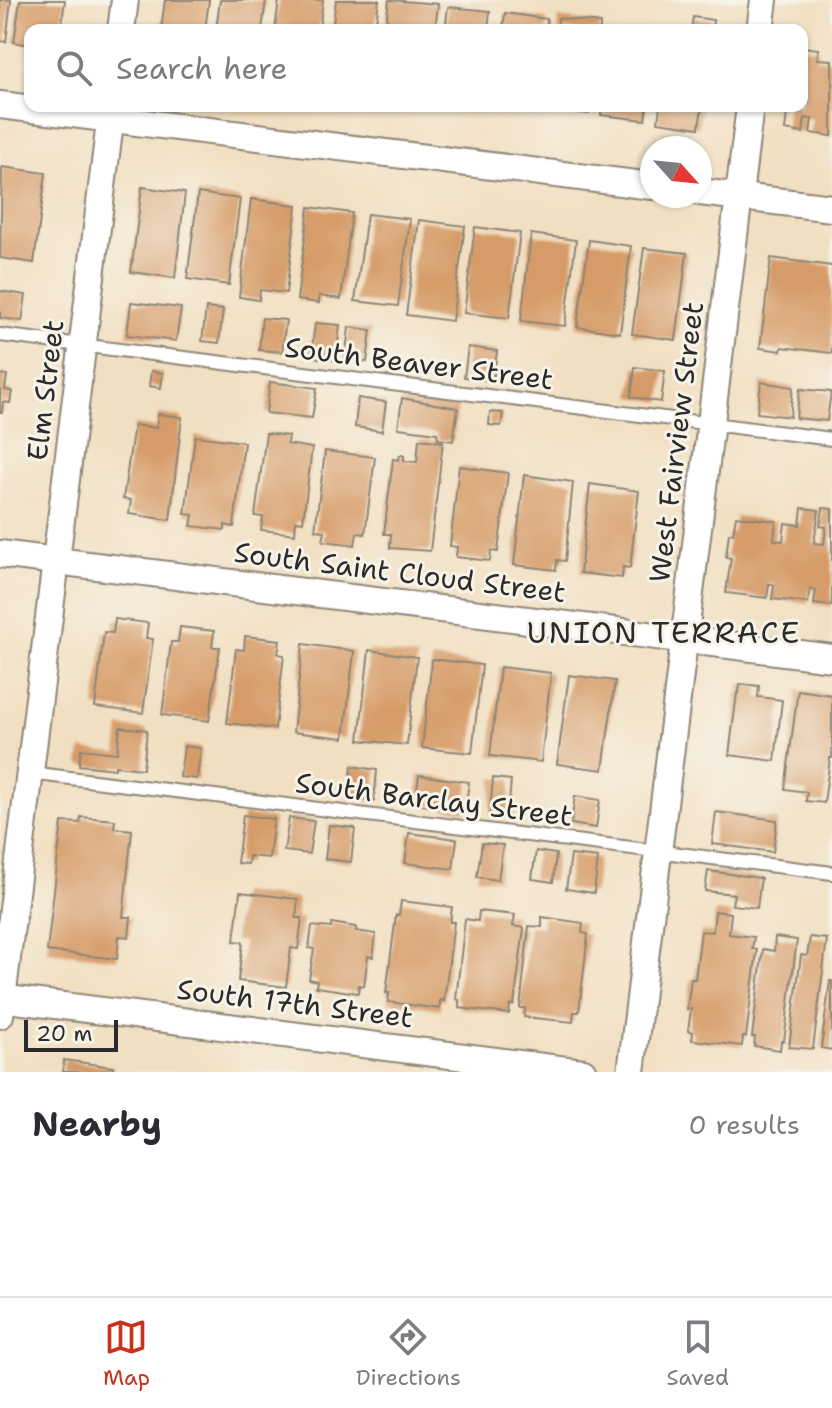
<!DOCTYPE html>
<html lang="en">
<head>
<meta charset="utf-8">
<style>
	:root { --surface:#fff; --page:#f7f7f7; --text:#2b2b33; --muted:#7c7c81; --line:#e1e1e2; --accent:#c8321e }
	body { margin:0; font-family:"Shantell Sans",sans-serif; background:var(--page); color:var(--text) }
	.compass { position:absolute; left:640px; top:136px; width:72px; height:72px; border-radius:50%; background:var(--surface); box-shadow:0 2px 6px #0004; rotate:117deg }
	.scale { position:absolute; left:24px; bottom:20px; width:94px; box-sizing:border-box; padding-left:8px; border:4px solid #2b2b2b; border-top:0; font-size:22px; line-height:28px; white-space:nowrap; color:#2b2b2b; -webkit-text-stroke:6px #f7f3e8; paint-order:stroke }
	.list { margin:0; padding:0; list-style:none }
	h2 { display:flex; justify-content:space-between; align-items:center; height:104px; margin:0; padding:0 32px; font-size:34px }
	h2 small { font-size:26px; font-weight:400; color:var(--muted) }
	.icon { flex:none; width:44px; height:44px; fill:none; stroke:currentColor; stroke-width:2; stroke-linecap:round; stroke-linejoin:round }
	.map { position:relative; flex:none; width:832px; height:1072px; overflow:hidden }
	.search { position:absolute; background:var(--surface); box-shadow:0 2px 6px #0004; left:24px; right:24px; top:24px; height:88px; display:flex; align-items:center; gap:20px; box-sizing:border-box; padding:0 28px; border-radius:16px; color:var(--muted); font-size:30px }
	.sheet { height:224px; background:var(--surface) }
	nav { display:flex; justify-content:space-around; align-items:center; box-sizing:border-box; height:112px; border-top:2px solid var(--line); background:var(--surface); font-size:22px; color:var(--muted) }
	nav a { display:grid; justify-items:center; gap:4px }
	nav .on { color:var(--accent) }
	.map>svg:first-child { display:block }
	.building { fill:#d69b67 }
	.lines { fill:none; stroke-linecap:round; stroke-linejoin:round }
	.service-casing { stroke:#8e8576; stroke-width:16 }
	.minor-casing { stroke:#8e8576; stroke-width:30 }
	.service { stroke:#fff; stroke-width:12 }
	.minor { stroke:#fff; stroke-width:26 }
	.labels { text-anchor:middle; dominant-baseline:central; stroke-width:6; stroke-linejoin:round; paint-order:stroke }
	.street-label { font-size:28px; fill:#2b2b2b; stroke:#f7f3e8 }
	.neighbourhood-label { font-size:30px; letter-spacing:2px; fill:#2b2b2b; stroke:#f7f3e8 }
</style>
</head>
<body>
<div class="map">
<svg width="832" height="1072" viewBox="0 0 832 1072">
	<rect width="100%" height="100%" fill="#f7f3e8"/>
	<filter id="ink" filterUnits="userSpaceOnUse"><feTurbulence type="fractalNoise" baseFrequency=".0125" numOctaves="2"/><feDisplacementMap in="SourceGraphic" scale="16" xChannelSelector="R" yChannelSelector="G"/><feConvolveMatrix kernelMatrix="1 2 1 2 8 2 1 2 1" color-interpolation-filters="sRGB"/></filter>
	<filter id="wash" filterUnits="userSpaceOnUse"><feTurbulence type="fractalNoise" baseFrequency=".006" numOctaves="4" result="noise"/><feDisplacementMap in="SourceGraphic" scale="32" xChannelSelector="R" yChannelSelector="G"/><feGaussianBlur stdDeviation="1.8" result="paint"/><feColorMatrix in="noise" values="0 0 0 0 0 0 0 0 0 0 0 0 0 0 0 0 0 1.4 0 .05"/><feComposite in="paint" operator="in"/></filter>
	<g filter="url(#wash)">
		<rect width="100%" height="100%" fill="#f1dfc1"/>
		<g id="blocks">
			<g class="building">
				<path d="M0,0H11L6,42L0,41Z"/>
				<path d="M20,0H65L61,30H30V45L14,42Z"/>
				<path d="M165,0H209L205,30H161Z"/>
				<path d="M220,0H266L262,30H216Z"/>
				<path d="M279,0H323L319,30H275Z"/>
				<path d="M336,0H379L375,30H332Z"/>
				<path d="M389,0L438,4L435,30H385Z"/>
				<path d="M448,7L490,11L488,30H445Z"/>
				<path d="M505,13L547,19L546,30H503Z"/>
				<path d="M693,17L713,20L712,30H691Z"/>
				<path d="M558,18L600,23V30H557Z"/>
				<path d="M802,47L819,49L817,59L832,60V136L810,133L812,119L805,118L803,133L785,130L788,106H802Z"/>
				<path d="M547,106H590L589,114L547,109Z"/>
				<path d="M602,106H647L645,120L601,115Z"/>
				<path d="M660,106H702L699,128L658,122Z"/>
				<path d="M2,167L46,173L34,263L0,258Z"/>
				<path d="M142,187L185,193L175,278L131,272Z"/>
				<path d="M198,193L240,199L229,285L187,279Z"/>
				<path d="M251,199L297,205L286,293L260,290L259,300L239,297Z"/>
				<path d="M309,207L352,213L341,299L319,296V303L297,300Z"/>
				<path d="M367,214L410,219L398,306L355,301Z"/>
				<path d="M419,220L465,226L452,321L406,315Z"/>
				<path d="M475,227L520,233L509,318L464,313Z"/>
				<path d="M531,234L576,240L565,326L521,321Z"/>
				<path d="M589,240L631,246L620,333L577,327Z"/>
				<path d="M644,248L687,253L676,340L632,334Z"/>
				<path d="M771,258L832,266V353L782,347L781,351L760,348Z"/>
				<path d="M0,291L26,295L22,321L0,318Z"/>
				<path d="M131,302L181,308L176,341L127,335Z"/>
				<path d="M206,308L223,310L219,343L202,341Z"/>
				<path d="M262,318L286,320L282,352L259,350Z"/>
				<path d="M315,323L340,325L336,360L311,357Z"/>
				<path d="M349,327L371,330L367,362L345,360Z"/>
				<path d="M468,347L497,351L493,381L464,377Z"/>
				<path d="M635,367L665,371L661,402L631,397Z"/>
				<path d="M151,371L163,373L161,388L149,386Z"/>
				<path d="M0,374L7,375L5,390L12,391L10,403L3,402L2,413H0Z"/>
				<path d="M270,382L317,388L312,418L266,413Z"/>
				<path d="M761,382L793,387L790,417L757,413Z"/>
				<path d="M800,389L831,392L827,421L796,418Z"/>
				<path d="M358,398L386,402L382,431L355,427Z"/>
				<path d="M402,398L458,408L453,441L438,439L437,433L398,428Z"/>
				<path d="M490,412L503,413L501,426L489,425Z"/>
				<path d="M158,414L182,417L170,520L129,514L131,500L123,499L134,425L156,428Z"/>
				<path d="M266,433L289,436L287,444L312,448L303,522L296,521L295,534L261,530L263,517L255,516Z"/>
				<path d="M195,436L244,442L234,527L225,525V530L191,526L193,515L185,514Z"/>
				<path d="M419,439L443,442L430,551L390,548L391,534H384L393,459L399,460L400,455H404V461L417,462Z"/>
				<path d="M325,451L375,457L365,534L357,533L355,545L323,541L325,531L315,530Z"/>
				<path d="M459,466L508,473L498,552L491,551L490,561L456,557L457,547L450,546Z"/>
				<path d="M524,475L573,482L565,561L557,560L556,570L514,565Z"/>
				<path d="M590,484L639,491L630,568L623,567L622,578L580,573Z"/>
				<path d="M802,508L819,510L814,543L824,544L826,527L820,526L823,508L832,509V606L814,604L816,590L810,589L808,603L772,599L774,585L772,584H769L767,598L726,593L731,558L726,557L729,533H733L736,516L776,521L774,540L783,541L785,523L800,525Z"/>
				<path d="M115,619L148,623L146,638L153,639L143,713L95,707L104,632L113,633Z"/>
				<path d="M180,627L214,631L212,647H220L209,721L162,715L171,642H178Z"/>
				<path d="M245,636L280,640L278,654L284,655L275,729L227,723L236,649L244,650Z"/>
				<path d="M303,644L354,651L344,738L293,732Z"/>
				<path d="M369,650L417,657L407,745L359,740Z"/>
				<path d="M432,659L482,665L472,753L422,748Z"/>
				<path d="M500,667L551,673L541,762L490,756Z"/>
				<path d="M569,675L615,681L603,770L557,764Z"/>
				<path d="M740,684L759,686L758,697L782,700L775,761L729,755L737,693H739Z"/>
				<path d="M798,690L832,695V758H830L824,803L806,801L807,792L785,789Z"/>
				<path d="M120,727L147,730L143,769L115,766V769L79,765L81,749L117,753Z"/>
				<path d="M184,746L201,748L197,779L180,777Z"/>
				<path d="M352,766L377,770L374,801L348,798Z"/>
				<path d="M419,775L469,782L465,811L415,804Z"/>
				<path d="M493,778L511,780L508,815L490,813Z"/>
				<path d="M575,796L600,800L596,828L571,824Z"/>
				<path d="M716,812L777,820L773,852L712,844Z"/>
				<path d="M243,815L274,819L269,858L249,856L248,864L237,863Z"/>
				<path d="M81,817L115,820L114,828L132,830L123,917H131L129,937L119,936L117,959L47,951L62,822L80,823Z"/>
				<path d="M289,818L314,821L309,854L284,851Z"/>
				<path d="M329,825L355,828L351,862L325,859Z"/>
				<path d="M409,833L457,839L453,869L405,863Z"/>
				<path d="M482,843L503,845L498,880L477,877Z"/>
				<path d="M536,851L556,854L553,882L532,879Z"/>
				<path d="M571,855L598,858L594,893L566,889Z"/>
				<path d="M708,871L761,878L757,908L732,905L734,894L705,891Z"/>
				<path d="M240,892L298,899L296,918H302L298,949L291,948L286,987L238,981L243,942L234,941Z"/>
				<path d="M401,901L452,907L450,922H454L444,1001L440,1000V1009L388,1002L389,993H386L396,915H399Z"/>
				<path d="M479,911L515,915L513,926L524,928L514,1005H510L509,1014L459,1008V1000L456,999L465,919L478,921Z"/>
				<path d="M715,911L731,913L729,934L754,937L752,949L757,950L746,1037H743L742,1046L692,1040L693,1032L688,1031L691,1009H687L691,979H695L701,931L713,932Z"/>
				<path d="M542,917L583,923L582,933L588,934L579,1012H574L573,1022L524,1017L525,1008H520L529,926L542,927Z"/>
				<path d="M332,923L356,927V931L376,934L373,957L368,956L364,986L359,985L358,993L316,987L317,981L309,979L314,949L309,948L312,926L331,928Z"/>
				<path d="M775,937L797,940L784,1041H781L780,1050L754,1046L755,1037H752L763,949L774,951Z"/>
				<path d="M810,937L827,939L813,1049L789,1047L801,955L807,956Z"/>
				<path d="M830,981H832V1050L821,1048Z"/>
				<path d="M64,1060L113,1067V1072H63Z"/>
			</g>
		</g>
	</g>
	<g filter="url(#ink)">
		<use href="#blocks" fill-opacity="0" stroke="#8e8576" stroke-width="2"/>
		<g class="lines">
			<defs>
				<g id="service">
					<path d="M0,335L832,439"/>
					<path d="M30,773L832,873"/>
				</g>
				<g id="minor">
					<path d="M121,30L125,0"/>
					<path d="M760,30L764,0"/>
					<path d="M0,105L652,186"/>
					<path d="M700,192L832,208"/>
					<path d="M0,554L832,658"/>
					<path d="M0,998L583,1072"/>
					<path d="M0,1015L112,106"/>
					<path d="M631,1072L750,106"/>
				</g>
			</defs>
			<use href="#service" class="service-casing"/>
			<use href="#minor" class="minor-casing"/>
			<use href="#service" class="service"/>
			<use href="#minor" class="minor"/>
		</g>
	</g>
	<g class="labels">
		<g class="street-label">
			<text transform="translate(419 363) rotate(7)">South Beaver Street</text>
			<text transform="translate(45 390) rotate(-83)">Elm Street</text>
			<text transform="translate(676 442) rotate(-83)">West Fairview Street</text>
			<text transform="translate(400 572) rotate(7)">South Saint Cloud Street</text>
			<text transform="translate(434 799) rotate(7)">South Barclay Street</text>
			<text transform="translate(295 1003) rotate(7)">South 17th Street</text>
		</g>
		<g class="neighbourhood-label">
			<text x="664" y="632">UNION TERRACE</text>
		</g>
	</g>
</svg>
<svg class="compass" viewBox="-18 -18 36 36"><path d="M0-13l5 13h-10z" fill="#e53935"/><path d="M0 13l5-13h-10z" fill="#7c7c81"/></svg>
<div class="scale">20 m</div>
<div class="search"><svg class="icon" aria-label="search" viewBox="0 0 24 24"><circle cx="10" cy="10" r="6"/><path d="M15 15l6 6"/></svg>Search here</div>
</div>
<section class="sheet">
<h2>Nearby<small>0 results</small></h2>
<ul class="list">
</ul>
</section>
<nav>
<a class="on"><svg class="icon" aria-label="map" viewBox="0 0 24 24"><path d="M3 6l6-2 6 2 6-2v14l-6 2-6-2-6 2zM9 4v14M15 6v14"/></svg>Map</a>
<a><svg class="icon" aria-label="directions" viewBox="0 0 24 24"><path d="M12 3l9 9-9 9-9-9zM9 14v-3h6M13 9l2 2-2 2"/></svg>Directions</a>
<a><svg class="icon" aria-label="saved" viewBox="0 0 24 24"><path d="M7 4h10v16l-5-4-5 4z"/></svg>Saved</a>
</nav>
</body>
</html>
